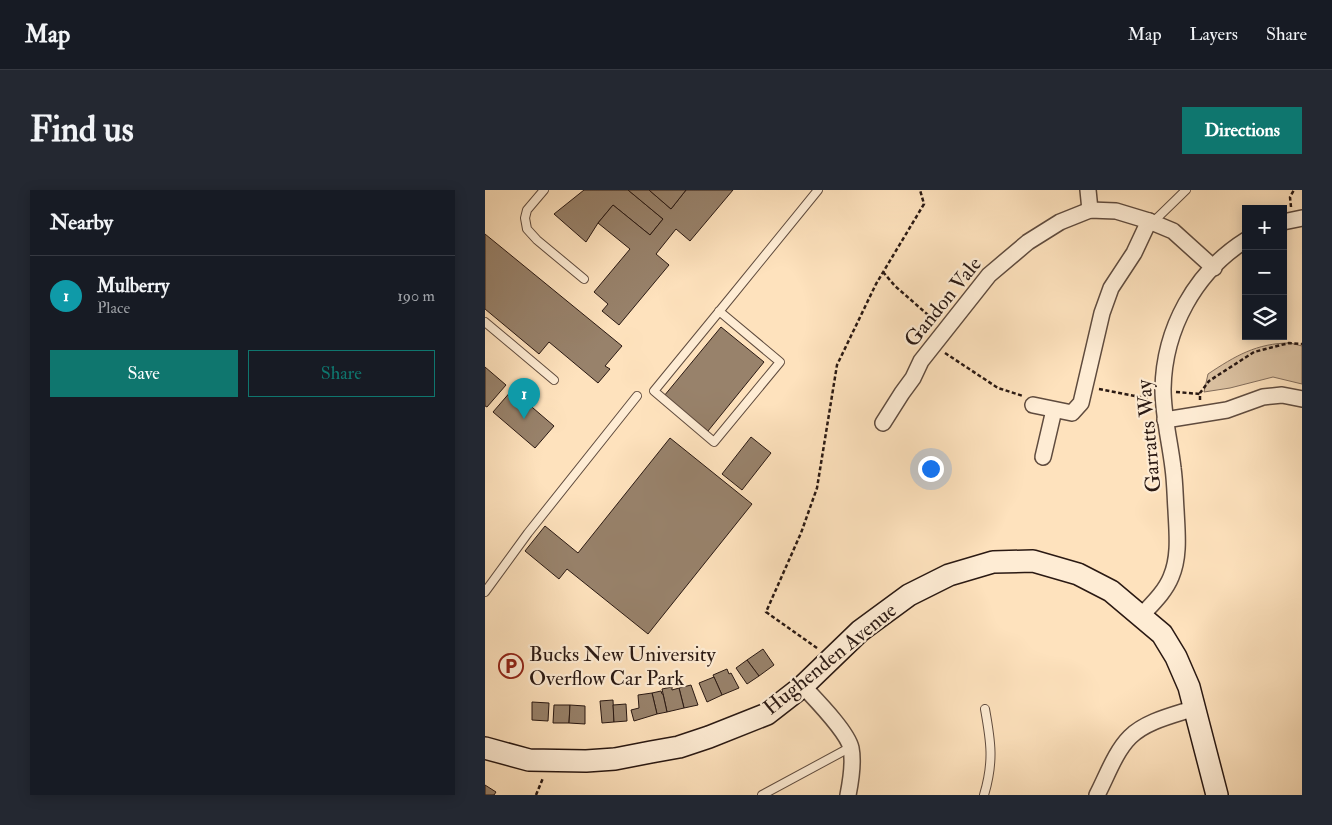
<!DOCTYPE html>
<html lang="en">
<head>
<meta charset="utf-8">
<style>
	:root { --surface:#171b24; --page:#242831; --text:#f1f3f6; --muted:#9ea1a6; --line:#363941; --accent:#0f766e }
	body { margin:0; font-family:"IM FELL Double Pica",serif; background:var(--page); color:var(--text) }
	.controls { position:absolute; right:15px; top:15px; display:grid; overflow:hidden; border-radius:0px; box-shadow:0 2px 12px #0003 }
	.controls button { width:45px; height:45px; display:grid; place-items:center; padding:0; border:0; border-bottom:1px solid var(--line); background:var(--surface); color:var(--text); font:25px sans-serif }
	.you { position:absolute; left:445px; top:278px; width:18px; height:18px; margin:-12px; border:4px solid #fff; border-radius:50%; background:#1a73e8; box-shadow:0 0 0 8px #1a73e833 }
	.badge { display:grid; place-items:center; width:32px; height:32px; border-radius:50%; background:var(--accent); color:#fff; font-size:16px; font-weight:700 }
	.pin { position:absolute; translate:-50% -41px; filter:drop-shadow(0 1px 2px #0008) }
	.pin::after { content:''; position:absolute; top:26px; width:18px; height:15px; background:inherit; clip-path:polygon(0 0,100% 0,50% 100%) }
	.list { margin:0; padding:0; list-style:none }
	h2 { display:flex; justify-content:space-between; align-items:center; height:65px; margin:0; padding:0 20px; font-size:21px }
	h2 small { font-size:16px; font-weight:400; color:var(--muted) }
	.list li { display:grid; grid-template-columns:32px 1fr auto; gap:15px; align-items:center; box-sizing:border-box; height:80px; padding:0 20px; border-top:1px solid var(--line) }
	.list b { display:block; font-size:19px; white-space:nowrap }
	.list p { margin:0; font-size:16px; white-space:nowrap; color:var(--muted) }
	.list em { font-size:16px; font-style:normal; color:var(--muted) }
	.actions { display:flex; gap:10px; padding:15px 20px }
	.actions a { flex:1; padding:11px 0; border:1px solid var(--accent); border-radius:0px; text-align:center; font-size:18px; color:var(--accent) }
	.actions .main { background:var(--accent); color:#fff }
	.icon { flex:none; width:28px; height:28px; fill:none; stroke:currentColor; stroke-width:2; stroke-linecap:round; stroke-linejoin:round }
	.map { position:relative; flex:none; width:817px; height:605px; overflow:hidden; border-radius:0px }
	header { display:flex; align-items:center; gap:30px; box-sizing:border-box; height:70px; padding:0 25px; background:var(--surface); border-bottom:1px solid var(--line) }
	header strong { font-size:24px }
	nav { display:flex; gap:28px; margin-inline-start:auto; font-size:18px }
	.intro { display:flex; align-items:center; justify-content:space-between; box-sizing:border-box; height:120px; padding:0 30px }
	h1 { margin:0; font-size:35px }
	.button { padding:12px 22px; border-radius:0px; background:var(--accent); color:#fff; font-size:18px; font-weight:700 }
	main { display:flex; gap:30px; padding:0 30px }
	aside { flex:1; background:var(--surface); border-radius:0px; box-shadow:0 2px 12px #0003 }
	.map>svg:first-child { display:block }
	.green { fill:#dac0a0; stroke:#826c5a }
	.building { fill:#98826b; stroke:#2a1913 }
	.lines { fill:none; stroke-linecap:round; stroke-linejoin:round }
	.lane-casing { stroke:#5f4b3e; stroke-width:10 }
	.street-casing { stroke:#5f4b3e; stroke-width:18 }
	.secondary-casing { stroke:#2a1913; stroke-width:24 }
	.path { stroke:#2a1913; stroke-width:2.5; stroke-dasharray:4 2.5; stroke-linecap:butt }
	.lane { stroke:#feecd4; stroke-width:8 }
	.street { stroke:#feecd4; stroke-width:15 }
	.secondary { stroke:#feecd4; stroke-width:21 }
	.labels { text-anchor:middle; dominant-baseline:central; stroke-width:4.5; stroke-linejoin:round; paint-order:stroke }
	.street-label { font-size:21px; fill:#2a1913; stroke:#feecd4 }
	.poi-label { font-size:21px; fill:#2a1913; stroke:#feecd4; text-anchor:start }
</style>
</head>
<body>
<header>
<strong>Map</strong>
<nav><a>Map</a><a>Layers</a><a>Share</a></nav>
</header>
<div class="intro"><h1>Find us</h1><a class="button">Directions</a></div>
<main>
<aside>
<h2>Nearby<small></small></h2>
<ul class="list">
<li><span class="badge" style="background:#0f9aa8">1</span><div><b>Mulberry</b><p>Place</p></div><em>190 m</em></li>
</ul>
<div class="actions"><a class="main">Save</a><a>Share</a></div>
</aside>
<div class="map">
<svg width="817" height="605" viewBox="0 0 817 605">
	<rect width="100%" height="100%" fill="#fee2bd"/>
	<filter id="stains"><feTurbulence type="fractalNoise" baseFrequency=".004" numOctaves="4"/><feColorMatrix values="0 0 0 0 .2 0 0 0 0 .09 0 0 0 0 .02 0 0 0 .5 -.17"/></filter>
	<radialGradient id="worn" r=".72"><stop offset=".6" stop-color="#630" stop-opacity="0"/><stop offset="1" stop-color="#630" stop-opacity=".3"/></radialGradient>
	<path class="green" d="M805,153L817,156V194L788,187L745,198L719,202L723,184C750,166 772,153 805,153Z"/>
	<g class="building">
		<path d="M99,0H143L178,29L165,45L128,15L113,33L101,52L69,24Z"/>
		<path d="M143,0H164L186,19L201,0H248L205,51L191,39L171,64L184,75L134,135L117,121L123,114L109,102L145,59L113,33L128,15L165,45L178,29Z"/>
		<path d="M164,0H201L186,19Z"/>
		<path d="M0,44L137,156L120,176L125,179L113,193L64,152L54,164L0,119Z"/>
		<path d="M236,137L279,172L223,241L179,206Z"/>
		<path d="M0,177L21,195L2,217L0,216Z"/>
		<path d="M27,200L69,236L50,258L8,222Z"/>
		<path d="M266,247L286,263L257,300L237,284Z"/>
		<path d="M185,248L267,314L163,444L82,379L74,389L40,361L60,336L93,363Z"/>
		<path d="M278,459L289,475L274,486L262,470Z"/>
		<path d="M262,470L274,486L262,494L251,478Z"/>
		<path d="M242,479L244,484L246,483L254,498L237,505L228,485Z"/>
		<path d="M229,487L237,505L222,512L214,493Z"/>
		<path d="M206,495L213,515L199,518L194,498Z"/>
		<path d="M187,497V500L194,498L199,518L182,522L177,499Z"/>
		<path d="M176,501L177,504H178L182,522L172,524L167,503Z"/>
		<path d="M167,503L172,524L149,531L146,520L154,518L153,505Z"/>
		<path d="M128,510L129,532L117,533L115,511Z"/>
		<path d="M47,512L64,513L63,531L47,530Z"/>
		<path d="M141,514L142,531L129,532L128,515Z"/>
		<path d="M69,515H85L84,533H68Z"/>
		<path d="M85,515L100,516V534L84,533Z"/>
		<path d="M0,595L11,602L9,605H0Z"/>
	</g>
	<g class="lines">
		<defs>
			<g id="lane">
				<path d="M59,0L42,20L40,28L42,39L52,50L99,89"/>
				<path d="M667,33L701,0"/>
				<path d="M234,121L295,172L229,252L169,201L246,107L333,0"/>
				<path d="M0,132L69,190"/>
				<path d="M0,402L43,343L152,206"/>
				<path d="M277,605L366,557"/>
				<path d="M499,605C509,572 506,552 500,519"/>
			</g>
			<g id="street">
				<path d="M603,0L605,20"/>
				<path d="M798,32L817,28"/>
				<path d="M548,215L587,223L596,213L617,123L626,98L649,63L664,31"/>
				<path d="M680,230L742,220L778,207L797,205L817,209"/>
				<path d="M398,233L417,203L428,188L436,171L504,85L543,52L575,32L605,20L631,21L664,31L688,41L729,78"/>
				<path d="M558,267L569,220"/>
				<path d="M656,426C667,414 680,402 686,387C695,366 692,342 691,320C690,306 690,292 688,278C685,252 678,226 678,199C679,139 710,82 761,50"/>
				<path d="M318,496C330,509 362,541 366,558C369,573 366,590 363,605"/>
				<path d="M612,605C622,586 630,562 645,547C661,531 689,525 710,518"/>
			</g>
			<path id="secondary" d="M0,558L44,570L101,571L130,569L166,562L194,557L224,547L282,524L318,496L375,441L424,405L464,385L508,372L548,371L593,384L626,401L677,444L691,467L704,497L732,605"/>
		</defs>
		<use href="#lane" class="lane-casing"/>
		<use href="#street" class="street-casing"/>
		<use href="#secondary" class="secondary-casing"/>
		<g class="path">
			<path d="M806,17L805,7L809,0"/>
			<path d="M398,82L410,96L450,131"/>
			<path d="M460,163L513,198L538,206"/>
			<path d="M614,199L665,209"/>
			<path d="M691,202L715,204"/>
			<path d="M715,210V203L724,191L769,162L804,153L817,154"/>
			<path d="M332,458L281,422L316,343L332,298L352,175L391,94L439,14L435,0"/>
			<path d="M51,605L58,588"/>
		</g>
		<use href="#lane" class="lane"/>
		<use href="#street" class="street"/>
		<use href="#secondary" class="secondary"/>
	</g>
	<defs>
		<symbol id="parking-ring" viewBox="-11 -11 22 22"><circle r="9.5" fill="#feecd4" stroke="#8f2418" stroke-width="1.5"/><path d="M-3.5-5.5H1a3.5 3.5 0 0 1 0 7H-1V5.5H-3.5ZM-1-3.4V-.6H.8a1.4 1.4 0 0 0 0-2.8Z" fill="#8f2418"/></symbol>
	</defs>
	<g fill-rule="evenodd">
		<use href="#parking-ring" x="12" y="462" width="28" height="28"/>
	</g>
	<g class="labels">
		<g class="street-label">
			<text transform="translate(458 112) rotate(-51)">Gandon Vale</text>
			<text transform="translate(664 246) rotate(-95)">Garratts Way</text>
			<text transform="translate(345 469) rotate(-39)">Hughenden Avenue</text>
		</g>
		<g class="poi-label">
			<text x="44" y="464">Bucks New University<tspan x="44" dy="24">Overflow Car Park</tspan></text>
		</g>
	</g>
	<rect width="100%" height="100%" filter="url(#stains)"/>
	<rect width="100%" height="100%" fill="url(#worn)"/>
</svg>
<div class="controls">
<button>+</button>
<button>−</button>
<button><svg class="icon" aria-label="layers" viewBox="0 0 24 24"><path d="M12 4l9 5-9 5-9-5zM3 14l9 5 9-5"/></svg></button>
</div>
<div class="you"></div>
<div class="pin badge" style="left:39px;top:229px;background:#0f9aa8">1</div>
</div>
</main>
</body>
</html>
